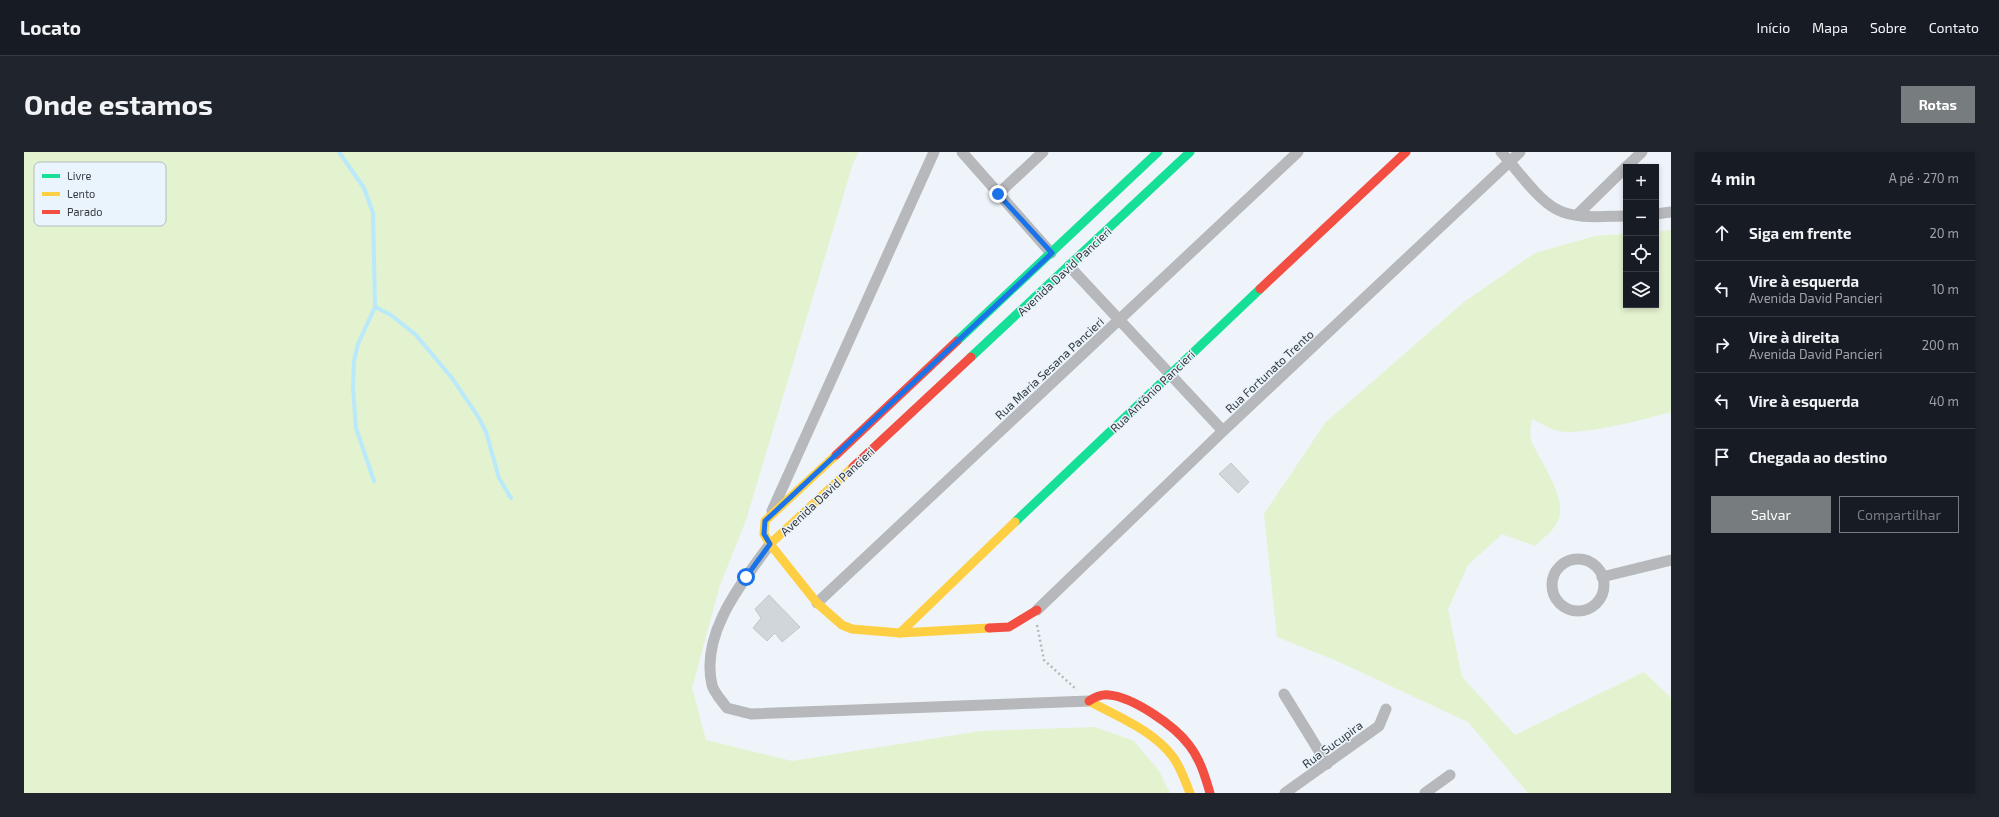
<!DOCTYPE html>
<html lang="pt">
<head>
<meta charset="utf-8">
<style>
	:root { --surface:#171b24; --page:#20242c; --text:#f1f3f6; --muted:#9ea1a6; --line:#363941; --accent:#777c7f }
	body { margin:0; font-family:"Exo 2",sans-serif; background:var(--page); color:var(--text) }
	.controls { position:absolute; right:12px; top:12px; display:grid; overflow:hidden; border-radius:0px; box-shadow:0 2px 6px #0003 }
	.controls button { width:36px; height:36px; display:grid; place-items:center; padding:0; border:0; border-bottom:1px solid var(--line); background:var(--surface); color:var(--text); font:20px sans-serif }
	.stop { position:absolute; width:12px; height:12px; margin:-9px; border:3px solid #1a73e8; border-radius:50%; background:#fff }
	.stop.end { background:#1a73e8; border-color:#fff; box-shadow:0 1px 4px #0008 }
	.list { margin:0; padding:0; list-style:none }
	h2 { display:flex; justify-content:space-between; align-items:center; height:52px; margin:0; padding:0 16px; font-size:17px }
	h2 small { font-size:13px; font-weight:400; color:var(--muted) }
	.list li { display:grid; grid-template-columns:26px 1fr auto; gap:12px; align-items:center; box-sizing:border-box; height:56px; padding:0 16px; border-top:1px solid var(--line) }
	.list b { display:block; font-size:15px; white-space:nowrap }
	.list p { margin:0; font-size:13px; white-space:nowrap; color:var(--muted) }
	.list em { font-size:13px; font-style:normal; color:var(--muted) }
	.actions { display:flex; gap:8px; padding:12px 16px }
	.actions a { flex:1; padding:9px 0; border:1px solid var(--accent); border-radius:0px; text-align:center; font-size:14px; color:var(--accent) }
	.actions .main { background:var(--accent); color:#fff }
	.icon { flex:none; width:22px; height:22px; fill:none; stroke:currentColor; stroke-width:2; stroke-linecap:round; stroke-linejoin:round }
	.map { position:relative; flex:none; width:1647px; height:641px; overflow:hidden; border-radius:0px }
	header { display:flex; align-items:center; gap:24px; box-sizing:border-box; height:56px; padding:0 20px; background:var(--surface); border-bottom:1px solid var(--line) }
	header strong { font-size:19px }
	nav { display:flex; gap:22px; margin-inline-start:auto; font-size:14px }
	.intro { display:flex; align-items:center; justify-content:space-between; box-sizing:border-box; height:96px; padding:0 24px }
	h1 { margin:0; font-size:28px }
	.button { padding:10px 18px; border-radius:0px; background:var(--accent); color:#fff; font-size:14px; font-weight:700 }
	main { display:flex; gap:24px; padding:0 24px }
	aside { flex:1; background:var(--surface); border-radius:0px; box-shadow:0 2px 6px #0003 }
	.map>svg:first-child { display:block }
	.green { fill:#e3f2cf }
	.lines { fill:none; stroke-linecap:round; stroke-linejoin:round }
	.stream { stroke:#b9e9fa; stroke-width:4 }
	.building { fill:#d1d6da; stroke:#c3c8cc }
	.path { stroke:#b5b8bb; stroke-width:2.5; stroke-dasharray:2 3; stroke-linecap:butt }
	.street { stroke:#b6b8bb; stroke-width:11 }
	.fast { stroke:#16e098; stroke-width:9 }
	.slow { stroke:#ffcf43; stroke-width:9 }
	.jam { stroke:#f24e42; stroke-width:9 }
	.route { stroke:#1a73e8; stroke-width:5 }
	.labels { text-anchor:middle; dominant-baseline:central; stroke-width:3; stroke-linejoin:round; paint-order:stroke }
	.street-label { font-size:12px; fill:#373b3e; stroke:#eaf4fd }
	.key { fill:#eaf4fd; stroke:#b4bcc4; stroke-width:1 }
	.key-label { font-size:11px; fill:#373b3e }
</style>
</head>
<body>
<header>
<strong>Locato</strong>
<nav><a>Início</a><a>Mapa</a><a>Sobre</a><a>Contato</a></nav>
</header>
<div class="intro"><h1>Onde estamos</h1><a class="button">Rotas</a></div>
<main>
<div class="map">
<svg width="1647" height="641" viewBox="0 0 1647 641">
	<rect width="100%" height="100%" fill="#eef4f9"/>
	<g class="green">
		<path d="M0,0H835L829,11L722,368L696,433L668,536L682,588L768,609L957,579L1071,575L1110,589L1135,619L1146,641H0Z"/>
		<path d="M1647,78V260C1621,267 1559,284 1534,279C1525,277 1517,271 1508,267L1506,279L1507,288C1516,311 1546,347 1533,371C1528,380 1518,387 1511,394L1478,382L1444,413L1424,457L1438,525L1491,583L1620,520L1647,546V641H1504L1444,570L1313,509L1253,485L1240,362L1301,271L1440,150L1511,101L1571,84L1602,82V153H1632V80Z"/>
	</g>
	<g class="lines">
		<g class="stream">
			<path d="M315,0L340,36L349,61L351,155L334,192L330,209L329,236L332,276L350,329"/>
			<path d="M351,155L367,163L392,183L428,226L455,266L462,280L475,326L487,346"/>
		</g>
	</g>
	<g class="building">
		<path d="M1207,311L1225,330L1214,341L1195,322Z"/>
		<path d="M745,443L776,475L758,490L751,481L743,489L729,476L737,466L731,457Z"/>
	</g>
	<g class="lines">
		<path class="path" d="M1013,473L1020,508L1053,538"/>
		<g class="street">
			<path d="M938,0L1027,101"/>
			<path d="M1477,0C1493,17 1512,46 1532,57C1552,68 1581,64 1602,64"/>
			<path d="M1602,15L1618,0"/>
			<path d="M974,42L1019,0"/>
			<path d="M1632,62L1647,60"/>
			<path d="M1553,63L1602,15"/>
			<path d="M1045,114L1199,279"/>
			<path d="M748,359L910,0"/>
			<path d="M746,392C718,431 676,481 688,533C690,541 699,550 703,556L727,562L1065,549"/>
			<circle cx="1554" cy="433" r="26"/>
			<path d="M1578,425L1647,408"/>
			<path d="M793,451L1274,0"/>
			<path d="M1013,458L1199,279L1496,0"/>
			<path d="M1260,542L1303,612"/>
			<path d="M1261,641L1355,574L1362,557"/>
			<path d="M1401,641L1426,623"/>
		</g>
		<g class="fast">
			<path d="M933,189L1134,0"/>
			<path d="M947,205L1166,0"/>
			<path d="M991,370L1236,137"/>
		</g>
		<g class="slow">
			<path d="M812,303L741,369L740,382L746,392L829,315"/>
			<path d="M746,392L793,451L818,473L828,477L876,481L965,476"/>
			<path d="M876,481L991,370"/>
			<path d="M1065,549C1094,565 1129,578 1149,605C1157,616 1161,629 1166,641"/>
		</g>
		<g class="jam">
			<path d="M1236,137L1382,0"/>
			<path d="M812,303L933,189"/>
			<path d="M829,315L947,205"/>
			<path d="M965,476L985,475L1013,458"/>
			<path d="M1065,549C1071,545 1078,542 1085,543C1109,545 1151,574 1165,593C1176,607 1181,624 1186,641"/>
		</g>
	</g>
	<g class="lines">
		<path class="route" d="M722,425L746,392L740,382L741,369L1028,101L974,42"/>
	</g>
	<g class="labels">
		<g class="street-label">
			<text transform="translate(1040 119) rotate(-43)">Avenida David Pancieri</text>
			<text transform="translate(1025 216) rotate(-43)">Rua Maria Sesana Pancieri</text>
			<text transform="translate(1245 219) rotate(-43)">Rua Fortunato Trento</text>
			<text transform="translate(1128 239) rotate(-44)">Rua Antônio Pancieri</text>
			<text transform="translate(803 339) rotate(-43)">Avenida David Pancieri</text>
			<text transform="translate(1308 592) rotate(-36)">Rua Sucupira</text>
		</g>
	</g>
	<rect x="10" y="10" width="132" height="64" rx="6" class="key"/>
	<rect x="18" y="22" width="18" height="4" fill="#16e098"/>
	<rect x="18" y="40" width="18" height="4" fill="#ffcf43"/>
	<rect x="18" y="58" width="18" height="4" fill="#f24e42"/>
	<g class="key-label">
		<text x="43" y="28">Livre</text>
		<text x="43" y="46">Lento</text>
		<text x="43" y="64">Parado</text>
	</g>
</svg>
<div class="controls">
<button>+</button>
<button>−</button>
<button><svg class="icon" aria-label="locate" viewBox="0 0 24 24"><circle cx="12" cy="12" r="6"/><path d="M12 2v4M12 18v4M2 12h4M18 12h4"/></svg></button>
<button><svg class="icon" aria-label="layers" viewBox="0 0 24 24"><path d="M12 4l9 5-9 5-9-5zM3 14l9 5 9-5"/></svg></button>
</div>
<div class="stop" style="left:722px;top:425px"></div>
<div class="stop end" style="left:974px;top:42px"></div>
</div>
<aside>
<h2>4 min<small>A pé · 270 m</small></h2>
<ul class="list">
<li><svg class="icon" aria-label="ahead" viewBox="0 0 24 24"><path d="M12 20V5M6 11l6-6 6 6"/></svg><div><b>Siga em frente</b></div><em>20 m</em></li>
<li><svg class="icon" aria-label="left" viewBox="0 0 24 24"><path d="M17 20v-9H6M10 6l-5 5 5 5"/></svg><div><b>Vire à esquerda</b><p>Avenida David Pancieri</p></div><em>10 m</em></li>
<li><svg class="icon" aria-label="right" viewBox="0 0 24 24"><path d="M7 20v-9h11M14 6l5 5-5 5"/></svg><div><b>Vire à direita</b><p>Avenida David Pancieri</p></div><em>200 m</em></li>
<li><svg class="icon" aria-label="left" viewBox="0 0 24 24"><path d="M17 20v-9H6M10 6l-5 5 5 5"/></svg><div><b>Vire à esquerda</b></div><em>40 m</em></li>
<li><svg class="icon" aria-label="arrive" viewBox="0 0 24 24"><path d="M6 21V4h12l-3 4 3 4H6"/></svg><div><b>Chegada ao destino</b></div></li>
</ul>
<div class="actions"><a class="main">Salvar</a><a>Compartilhar</a></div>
</aside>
</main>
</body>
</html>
